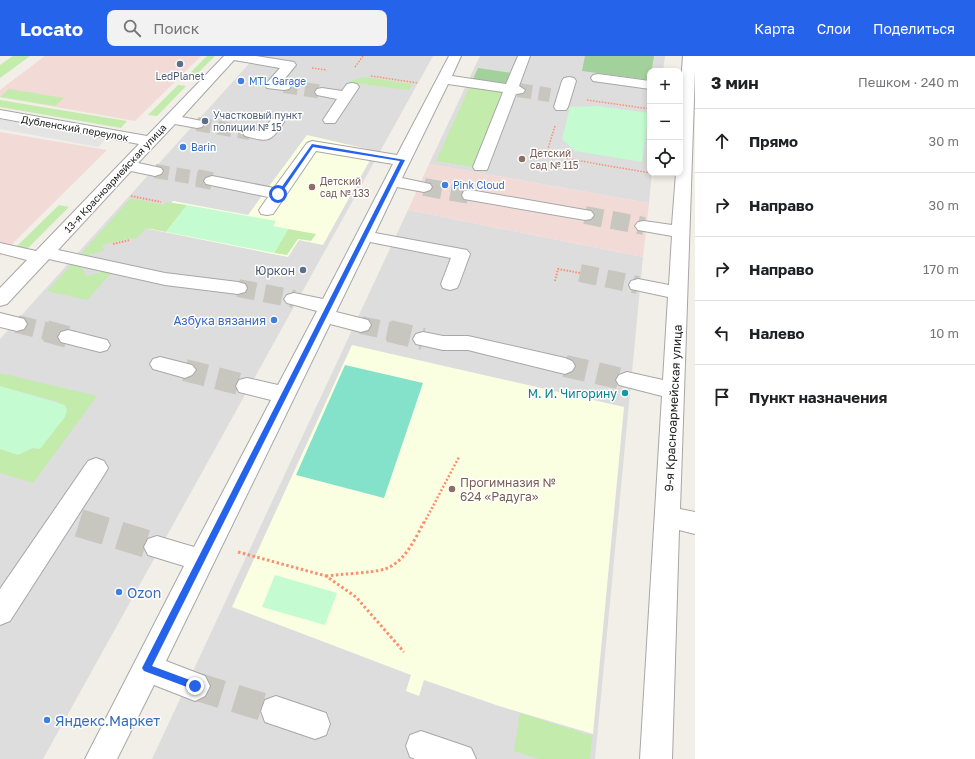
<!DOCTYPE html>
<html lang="ru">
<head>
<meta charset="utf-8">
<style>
	:root { --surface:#fff; --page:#f2f2f2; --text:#202124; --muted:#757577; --line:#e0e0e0; --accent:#2563eb }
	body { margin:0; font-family:"Golos Text",sans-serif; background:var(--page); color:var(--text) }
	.controls { position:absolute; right:12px; top:12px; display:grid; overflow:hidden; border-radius:8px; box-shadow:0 2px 6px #0003 }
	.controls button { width:36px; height:36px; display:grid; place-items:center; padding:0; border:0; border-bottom:1px solid var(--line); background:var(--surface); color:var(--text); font:20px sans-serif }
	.stop { position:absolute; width:12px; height:12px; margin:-9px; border:3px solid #2563eb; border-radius:50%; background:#fff }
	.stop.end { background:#2563eb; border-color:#fff; box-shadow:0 1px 4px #0008 }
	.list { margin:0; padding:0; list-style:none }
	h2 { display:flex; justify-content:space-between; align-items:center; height:52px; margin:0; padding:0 16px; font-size:17px }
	h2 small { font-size:13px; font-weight:400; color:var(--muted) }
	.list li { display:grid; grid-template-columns:26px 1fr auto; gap:12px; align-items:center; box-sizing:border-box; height:64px; padding:0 16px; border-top:1px solid var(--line) }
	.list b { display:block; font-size:15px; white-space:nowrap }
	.list em { font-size:13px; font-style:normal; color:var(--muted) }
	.icon { flex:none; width:22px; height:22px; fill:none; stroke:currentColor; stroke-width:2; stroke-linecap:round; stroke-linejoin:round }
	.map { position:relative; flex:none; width:695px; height:703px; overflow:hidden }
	header { display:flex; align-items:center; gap:24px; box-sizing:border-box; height:56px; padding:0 20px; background:var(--accent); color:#fff }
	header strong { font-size:19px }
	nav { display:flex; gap:22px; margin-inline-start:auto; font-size:14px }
	.search { width:280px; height:36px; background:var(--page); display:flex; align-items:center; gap:10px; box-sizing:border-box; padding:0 14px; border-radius:8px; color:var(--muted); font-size:15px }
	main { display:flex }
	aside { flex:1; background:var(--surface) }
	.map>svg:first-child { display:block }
	.residential { fill:#dedddd }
	.commercial { fill:#f2dbd6 }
	.education { fill:#fbffe2 }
	.grass { fill:#c2ebac }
	.forest { fill:#a3d19b }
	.park { fill:#c4fbd0 }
	.pitch { fill:#84e1ca }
	.parking { fill:#e4e4e4 }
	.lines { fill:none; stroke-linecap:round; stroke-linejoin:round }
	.minor-tunnel-far3 { stroke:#c7c6bf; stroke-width:14; stroke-dasharray:14 7; stroke-linecap:butt }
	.minor-tunnel-far2 { stroke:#c7c6bf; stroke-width:18; stroke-dasharray:18 9; stroke-linecap:butt }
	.minor-tunnel-far1 { stroke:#c7c6bf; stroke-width:22; stroke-dasharray:22 11; stroke-linecap:butt }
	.minor-tunnel { stroke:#c7c6bf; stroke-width:28; stroke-dasharray:28 14; stroke-linecap:butt }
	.minor-casing { stroke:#a7a7a7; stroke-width:2 }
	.path-far3 { stroke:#fc8f6d; stroke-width:1.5; stroke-dasharray:1.5 1.5; stroke-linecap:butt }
	.path-far2 { stroke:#fc8f6d; stroke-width:2; stroke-dasharray:1.5 1.5; stroke-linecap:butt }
	.path-far1 { stroke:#fc8f6d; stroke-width:2.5; stroke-dasharray:2 2; stroke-linecap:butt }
	.path { stroke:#fc8f6d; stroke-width:3; stroke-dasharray:2.5 2.5; stroke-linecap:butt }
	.minor { fill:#fff; fill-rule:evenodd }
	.route { fill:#2563eb }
	.service-dot { fill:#5c6f8a; stroke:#fff; stroke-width:1.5 }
	.shop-dot { fill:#3f7fe0; stroke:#fff; stroke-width:1.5 }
	.education-dot { fill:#8d6e63; stroke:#fff; stroke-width:1.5 }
	.culture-dot { fill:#0f9aa8; stroke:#fff; stroke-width:1.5 }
	.labels { text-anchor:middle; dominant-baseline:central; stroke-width:3; stroke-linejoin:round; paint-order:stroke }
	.far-service-label { font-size:10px; fill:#4e5e75; stroke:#fff }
	.far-shop-label { font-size:10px; fill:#366cbe; stroke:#fff; text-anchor:start }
	.far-street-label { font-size:10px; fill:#202020; stroke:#fff }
	.far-education-label { font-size:10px; fill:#785e54; stroke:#fff; text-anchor:start }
	.service-label { font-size:12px; fill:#4e5e75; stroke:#fff; text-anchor:end }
	.shop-label { font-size:12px; fill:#366cbe; stroke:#fff; text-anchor:end }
	.culture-label { font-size:12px; fill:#0d838f; stroke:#fff; text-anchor:end }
	.street-label { font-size:12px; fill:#202020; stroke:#fff }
	.education-label { font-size:12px; fill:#785e54; stroke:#fff; text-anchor:start }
	.near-shop-label { font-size:14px; fill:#366cbe; stroke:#fff; text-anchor:start }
</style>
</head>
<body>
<header>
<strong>Locato</strong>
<div class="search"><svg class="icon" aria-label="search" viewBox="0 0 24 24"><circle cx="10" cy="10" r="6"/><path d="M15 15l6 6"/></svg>Поиск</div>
<nav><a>Карта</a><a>Слои</a><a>Поделиться</a></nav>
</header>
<main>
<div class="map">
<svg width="695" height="703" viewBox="0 0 695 703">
	<rect width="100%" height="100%" fill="#f1efe7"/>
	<g class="residential">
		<path d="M256,0H433L43,703H0V283Z"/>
		<path d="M480,0H665L663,15H650V117H652L649,147L429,108Z"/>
		<path d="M408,154L643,201L595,703H152Z"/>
	</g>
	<g class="commercial">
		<path d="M45,0H201L135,65L0,41V34Z"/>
		<path d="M0,76L107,94L0,200Z"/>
		<path d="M429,108L649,147L643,201L408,154Z"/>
	</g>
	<g class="education">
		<path d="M307,79L367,93L361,103L370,104L323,189L299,184L288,201L149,173L173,145L248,159Z"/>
		<path d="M352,289L624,351L593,678L499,650L424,624L419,640L406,635L411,619L232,551Z"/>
	</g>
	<g class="grass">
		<path d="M13,0H30L0,22V9Z"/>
		<path d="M207,0H215L192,23L185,22Z"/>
		<path d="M364,21L412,28L409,34L347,26Z"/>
		<path d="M178,29L186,30L157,60L148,59Z"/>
		<path d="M469,32L503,36L473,111L436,105Z"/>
		<path d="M9,33L64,42L55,50L0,41Z"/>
		<path d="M0,44L127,65L121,72L0,51Z"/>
		<path d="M131,142L164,149L167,146L187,149L166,176L146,172L136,183L132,182L102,189L104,195L88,199L81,198Z"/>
		<path d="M59,149L69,151L27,193L16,191Z"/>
		<path d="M288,173L316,178L311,185L298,183L287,199L274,197Z"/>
		<path d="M73,207L80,208L86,220L107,215L112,216L87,244L47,235Z"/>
		<path d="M0,317L97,340L33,427L0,417V393L18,399L33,392L40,393L59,346L0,330Z"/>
		<path d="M520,657L592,680L590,703H539L514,695Z"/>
	</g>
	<g class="forest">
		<path d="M585,0H654L650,24L582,15Z"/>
		<path d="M478,12L511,17L506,30L472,25Z"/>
	</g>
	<g class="park">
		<path d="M597,50L649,57L642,106L575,95L562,83L570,51Z"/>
		<path d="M187,149L276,165L273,170L288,173L274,197L166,176Z"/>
		<path d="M0,330L65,349L67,354L65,361L40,393L33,392L18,399L0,393Z"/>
		<path d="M275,519L337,537L325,569L262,551Z"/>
	</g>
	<path class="pitch" d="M345,309L423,327L384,442L296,419Z"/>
	<path class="parking" d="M0,63L107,82L98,91L0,73Z"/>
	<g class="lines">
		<g class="minor-tunnel-far3">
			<path d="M284,30L322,36"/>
			<path d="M518,34L550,39"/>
			<path d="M197,68L250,77"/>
			<path d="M155,115L203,123"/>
		</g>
		<g class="minor-tunnel-far2">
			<path d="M197,122L212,125"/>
			<path d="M424,131L470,139"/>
			<path d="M585,159L644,170"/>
			<path d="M580,217L638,229"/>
			<path d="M238,232L294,243"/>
			<path d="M17,268L50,276"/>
			<path d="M361,269L394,276"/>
		</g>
		<g class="minor-tunnel-far1">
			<path d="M46,275L68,281"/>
			<path d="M389,275L423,283"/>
			<path d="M565,310L627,324"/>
			<path d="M185,314L247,330"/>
		</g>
		<g class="minor-tunnel">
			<path d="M79,467L157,491"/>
			<path d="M195,630L276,655"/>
		</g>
		<defs>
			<g id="minor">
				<path d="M224,0H256L294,6L296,9L282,26L289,27L291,30L289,33L284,34L267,32L265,29L280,12L234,4L182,61L202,65L204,68L202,71L197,72L175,68L138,107L161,112L163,115L161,118L155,120L131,115L58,194L165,217L238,226L245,228L247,232L245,236L238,238L165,229L49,203L7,248L0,250V232L27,204L0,197V187L36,195L139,88L0,62V54L147,80Z"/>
				<path d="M449,0H461L452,20L506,28L518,0H530L519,30L525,34L523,37L516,38L487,114H475L473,111L503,36L448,28L402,122L430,128L432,131L430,134L424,136L397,131L375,177L467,194L470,198L459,228L457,232L450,234L443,232L441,228L451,202L370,186L336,256L368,264L371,269L368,274L361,276L330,268L166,605L205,620L210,630L205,640L195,645L154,629L117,703H85L184,510L148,499L144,491L148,483L157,480L194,491L271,344L239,336L236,330L239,324L247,322L278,329L317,255L287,247L284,243L287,239L294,237L323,243L393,108L316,95L273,158L267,159L261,158L259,154L268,141L206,128L204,125L206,122L212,120L274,132L307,87L312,85L397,99Z"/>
				<path d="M683,0H695V14L680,453L695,456V478L679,474L672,703H640L662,340L619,329L616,324L619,319L627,316L663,324L668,241L631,233L629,229L631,225L638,223L669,229L672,180L638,174L635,170L638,166L644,165L672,169L676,117H680V42Z"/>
				<path d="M598,18L650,25V33L593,25L591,22L593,19Z"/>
				<path d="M569,21L574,22L576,25L568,51L566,54H556L554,51L562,25L564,22Z"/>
				<path d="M352,27L357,28L359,31L335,67H325L323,64L337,43L317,39L315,36L317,33L322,32L342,35L347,28Z"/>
				<path d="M277,62L282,63L284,66C270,87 269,86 245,80L243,77L245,74L250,73L262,75L272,63Z"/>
				<path d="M470,134L585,154L591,155L594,159L591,163L585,164L464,143L462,139L464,135Z"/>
				<path d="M0,257L24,263L27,268L24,273L17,275L0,271Z"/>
				<path d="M68,274L107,284L110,289L107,294L100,296L61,286L58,281L61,276Z"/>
				<path d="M423,276L443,280H468L565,302L572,305L575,310L572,315L565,318L468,294H443L416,288L413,283L416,278Z"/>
				<path d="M160,301L192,309L196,314L192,319L185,322L153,313L150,308L153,303Z"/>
				<path d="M96,402L104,405L108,412L104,419L10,565L0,569V533L88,405Z"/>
				<path d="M276,640L326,657L330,668L326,679L315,683L265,666L261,655L265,644Z"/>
				<path d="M421,675L471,692L476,703H415L410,701L406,690L410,679Z"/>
			</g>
		</defs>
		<use href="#minor" class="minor-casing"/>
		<g class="path-far3">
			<path d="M355,11L363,0"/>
			<path d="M312,12L327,14"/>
			<path d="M371,20L418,27"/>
			<path d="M587,44L650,53"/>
			<path d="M555,70L546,99L650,117"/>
			<path d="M653,117L656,118"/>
		</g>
		<g class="path-far2">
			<path d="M131,140L161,146"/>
			<path d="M113,188L130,184"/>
			<path d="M555,225L558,213L580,217"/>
		</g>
		<path class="path-far1" d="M424,467L459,401"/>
		<g class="path">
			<path d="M238,496L326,520L356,541L404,596"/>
			<path d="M326,520C340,518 373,517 385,513C405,506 415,483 424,466"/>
		</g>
		<use href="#minor" class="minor"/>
	</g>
	<path class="route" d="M312,88L405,104L152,610L198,627L199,630L195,634L144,615L142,612L400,105L313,91L280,139H276Z"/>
	<g class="service-dot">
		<circle cx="180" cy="8" r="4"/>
		<circle cx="205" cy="65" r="4"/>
		<circle cx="303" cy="214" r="4"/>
	</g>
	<g class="shop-dot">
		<circle cx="241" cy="25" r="4"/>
		<circle cx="183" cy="91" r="4"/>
		<circle cx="445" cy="129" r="4"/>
		<circle cx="274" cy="264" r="4"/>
		<circle cx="119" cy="536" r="4"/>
		<circle cx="47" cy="664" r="4"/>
	</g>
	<g class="education-dot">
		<circle cx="522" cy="103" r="4"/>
		<circle cx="312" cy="131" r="4"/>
		<circle cx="452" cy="433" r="4"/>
	</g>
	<circle class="culture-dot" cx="625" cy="337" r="4"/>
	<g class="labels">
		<g class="far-service-label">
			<text x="180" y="20">LedPlanet</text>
			<text x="213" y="59" text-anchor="start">Участковый пункт<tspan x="213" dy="12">полиции № 15</tspan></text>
		</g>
		<g class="far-shop-label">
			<text x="249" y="25">MTL Garage</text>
			<text x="191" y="91">Barin</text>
			<text x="453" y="129">Pink Cloud</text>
		</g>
		<g class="far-street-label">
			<text transform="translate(75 72) rotate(10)">Дубленский переулок</text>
			<text transform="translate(115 122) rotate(-47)">13-я Красноармейская улица</text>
		</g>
		<g class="far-education-label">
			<text x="530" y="97">Детский<tspan x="530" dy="12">сад № 115</tspan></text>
			<text x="320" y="125">Детский<tspan x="320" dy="12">сад № 133</tspan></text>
		</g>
		<g class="service-label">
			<text x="295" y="214">Юркон</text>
		</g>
		<g class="shop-label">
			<text x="266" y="264">Азбука вязания</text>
		</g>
		<g class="culture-label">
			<text x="617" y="337">М. И. Чигорину</text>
		</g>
		<g class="street-label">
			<text transform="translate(673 352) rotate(-87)">9-я Красноармейская улица</text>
		</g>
		<g class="education-label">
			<text x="460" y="426">Прогимназия №<tspan x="460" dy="14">624 «Радуга»</tspan></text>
		</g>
		<g class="near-shop-label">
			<text x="127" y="536">Ozon</text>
			<text x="55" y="664">Яндекс.Маркет</text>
		</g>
	</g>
</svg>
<div class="controls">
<button>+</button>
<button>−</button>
<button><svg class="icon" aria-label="locate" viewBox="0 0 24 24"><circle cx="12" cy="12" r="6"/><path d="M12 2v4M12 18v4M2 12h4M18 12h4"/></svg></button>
</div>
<div class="stop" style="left:278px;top:138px"></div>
<div class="stop end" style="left:195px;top:630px"></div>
</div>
<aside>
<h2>3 мин<small>Пешком · 240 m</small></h2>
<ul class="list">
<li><svg class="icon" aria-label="ahead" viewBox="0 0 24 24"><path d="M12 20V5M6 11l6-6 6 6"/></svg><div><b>Прямо</b></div><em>30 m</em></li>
<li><svg class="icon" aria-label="right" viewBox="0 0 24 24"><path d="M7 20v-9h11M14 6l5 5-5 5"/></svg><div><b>Направо</b></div><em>30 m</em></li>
<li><svg class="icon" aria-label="right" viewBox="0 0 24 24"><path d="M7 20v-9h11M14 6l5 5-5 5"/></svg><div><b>Направо</b></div><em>170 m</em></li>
<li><svg class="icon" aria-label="left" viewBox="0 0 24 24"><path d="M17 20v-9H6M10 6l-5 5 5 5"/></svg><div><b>Налево</b></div><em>10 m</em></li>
<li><svg class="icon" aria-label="arrive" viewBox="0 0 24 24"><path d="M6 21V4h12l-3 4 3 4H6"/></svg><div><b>Пункт назначения</b></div></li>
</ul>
</aside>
</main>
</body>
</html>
